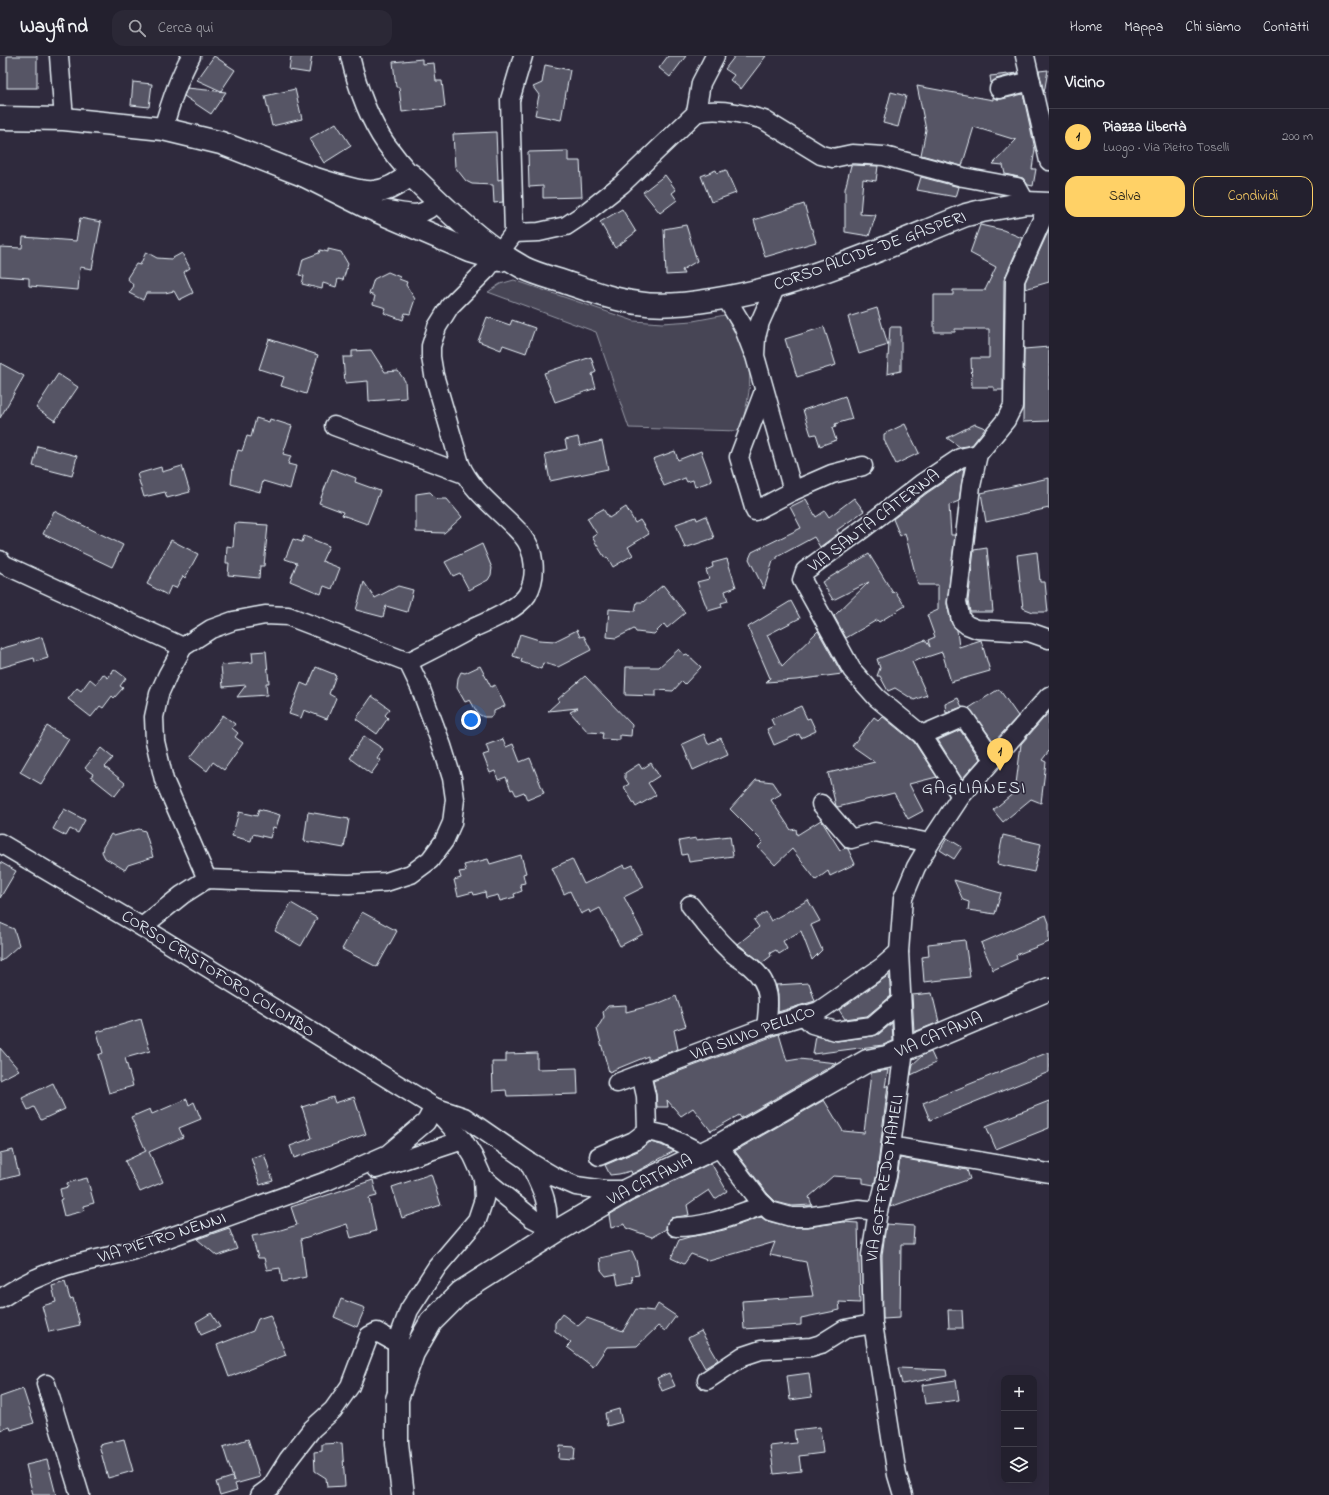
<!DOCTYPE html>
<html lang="it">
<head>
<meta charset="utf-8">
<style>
	:root { --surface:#23202e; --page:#2b2836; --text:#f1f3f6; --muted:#a3a3aa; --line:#403e4a; --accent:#ffd166 }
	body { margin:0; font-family:"Indie Flower",sans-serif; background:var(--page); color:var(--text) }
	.controls { position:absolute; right:12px; bottom:12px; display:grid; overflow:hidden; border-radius:8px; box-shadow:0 4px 16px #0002 }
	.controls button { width:36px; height:36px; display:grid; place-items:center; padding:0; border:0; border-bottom:1px solid var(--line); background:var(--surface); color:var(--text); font:20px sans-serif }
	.you { position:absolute; left:471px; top:664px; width:14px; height:14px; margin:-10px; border:3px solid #fff; border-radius:50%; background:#1a73e8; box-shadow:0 0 0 6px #1a73e833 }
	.badge { display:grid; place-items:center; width:26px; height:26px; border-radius:50%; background:var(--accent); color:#111; font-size:13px; font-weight:700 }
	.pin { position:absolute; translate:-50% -33px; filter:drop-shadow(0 1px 2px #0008) }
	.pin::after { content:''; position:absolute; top:21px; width:14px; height:12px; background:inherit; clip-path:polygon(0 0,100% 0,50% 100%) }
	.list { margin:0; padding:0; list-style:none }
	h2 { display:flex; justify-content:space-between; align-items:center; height:52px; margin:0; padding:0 16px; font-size:17px }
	h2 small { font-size:13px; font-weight:400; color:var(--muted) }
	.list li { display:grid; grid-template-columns:26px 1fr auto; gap:12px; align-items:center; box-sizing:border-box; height:56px; padding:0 16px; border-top:1px solid var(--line) }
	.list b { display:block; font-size:15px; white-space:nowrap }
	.list p { margin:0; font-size:13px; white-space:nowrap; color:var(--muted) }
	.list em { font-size:13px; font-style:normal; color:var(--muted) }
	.actions { display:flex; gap:8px; padding:12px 16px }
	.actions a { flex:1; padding:9px 0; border:1px solid var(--accent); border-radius:12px; text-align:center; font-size:14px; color:var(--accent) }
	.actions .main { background:var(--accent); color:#111 }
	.icon { flex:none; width:22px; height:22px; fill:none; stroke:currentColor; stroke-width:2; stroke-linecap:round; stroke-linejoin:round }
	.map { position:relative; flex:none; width:1049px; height:1439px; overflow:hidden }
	header { display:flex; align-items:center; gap:24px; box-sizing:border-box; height:56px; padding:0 20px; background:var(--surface); border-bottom:1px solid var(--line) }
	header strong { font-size:19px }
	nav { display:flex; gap:22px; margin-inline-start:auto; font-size:14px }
	.search { width:280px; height:36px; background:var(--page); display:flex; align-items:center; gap:10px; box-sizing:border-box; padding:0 14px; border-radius:12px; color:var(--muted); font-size:15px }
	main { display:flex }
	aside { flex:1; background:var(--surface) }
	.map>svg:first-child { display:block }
	.green { fill:#464455; stroke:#979aa6 }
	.building { fill:#575565; stroke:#e8f1f8 }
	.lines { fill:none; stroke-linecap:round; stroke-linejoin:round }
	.minor-casing { stroke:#e8f1f8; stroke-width:21 }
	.major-casing { stroke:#e8f1f8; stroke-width:25 }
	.minor { stroke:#2f2a3d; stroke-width:18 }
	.major { stroke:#2f2a3d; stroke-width:22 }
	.labels { text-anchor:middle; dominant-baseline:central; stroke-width:3.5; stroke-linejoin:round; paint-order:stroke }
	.street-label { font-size:17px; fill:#e8f1f8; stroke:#2f2a3d }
	.neighbourhood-label { font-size:18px; letter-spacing:1px; fill:#e8f1f8; stroke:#2f2a3d }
</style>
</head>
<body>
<header>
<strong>Wayfind</strong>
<div class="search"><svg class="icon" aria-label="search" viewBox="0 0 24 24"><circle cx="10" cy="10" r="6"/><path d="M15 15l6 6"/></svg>Cerca qui</div>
<nav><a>Home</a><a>Mappa</a><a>Chi siamo</a><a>Contatti</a></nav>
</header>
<main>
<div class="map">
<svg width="1049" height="1439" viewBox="0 0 1049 1439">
	<rect width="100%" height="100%" fill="#2f2a3d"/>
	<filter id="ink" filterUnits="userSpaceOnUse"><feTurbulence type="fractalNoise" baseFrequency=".025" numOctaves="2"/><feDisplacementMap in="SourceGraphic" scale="8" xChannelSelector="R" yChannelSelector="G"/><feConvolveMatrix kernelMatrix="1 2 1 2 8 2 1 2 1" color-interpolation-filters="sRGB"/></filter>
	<g filter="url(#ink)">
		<path class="green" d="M514,224L634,265L662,267L693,265L725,259C734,276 746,295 749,313C752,334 745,355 740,375L629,372L596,276L488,236L500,228Z"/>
		<g class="building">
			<rect x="7" y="0" width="30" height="32"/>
			<path d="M214,0L235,14L221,35L197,24Z"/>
			<path d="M291,0H312L309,17L289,14Z"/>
			<path d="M668,0H686L670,21L659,12Z"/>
			<path d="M735,0H766L741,33L730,24L734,19L725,13Z"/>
			<path d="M422,3V8L434,7L436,25H442L445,51L402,56L399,31H396L393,6Z"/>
			<path d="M545,9L570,14L561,64L535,59L539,39L533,31L542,27Z"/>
			<path d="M1048,14L1044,37L1039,15Z"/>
			<path d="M1018,17L996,23L991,27L990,20Z"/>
			<path d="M133,26L152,28L149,51L131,49Z"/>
			<path d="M917,30L993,44V41L996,43H1002L1023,38L1035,93L1032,113H1036L1033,130L1028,129L1023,122L1005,118L1003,109L993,108L1016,84L974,71L962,110L921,99L926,74Z"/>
			<path d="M187,32L226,36L211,58L184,40Z"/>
			<path d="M295,33L302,63L272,70L265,40Z"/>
			<path d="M891,36L906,40L898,71L883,67Z"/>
			<path d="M336,67L351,90L324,107L309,83Z"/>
			<path d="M496,76L498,124L502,123L503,146L494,147L493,129L472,128L466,125L455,111L453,78Z"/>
			<path d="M568,95V105H580L582,141L543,142V130L529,131L528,96Z"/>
			<path d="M851,109L878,110L876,125L863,123L860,158L876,159L869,180L845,176V133Z"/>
			<path d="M716,114L717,117L726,114L736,137L711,146L701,120Z"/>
			<path d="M665,119L676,134L672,137L677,144L660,157L643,136Z"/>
			<path d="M921,121L959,131L956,141L917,134Z"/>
			<path d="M804,148L816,186L765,201L754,164Z"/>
			<path d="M622,153L636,176L615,192L600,166Z"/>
			<path d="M80,162L101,166L92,213L80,211L78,234L29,230V222L0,220V191L22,192L23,181L76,185Z"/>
			<path d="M686,169L697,205L682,214L684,218L666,219L664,173Z"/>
			<path d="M980,169L1003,174L1022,182L1004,224L1003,334H994V331H972L971,302H989V273H955V276H934V239H953V234H985L996,211L970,197Z"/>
			<path d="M1049,174V226L1025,233V226Z"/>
			<path d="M328,193L341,196L348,208L343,224L338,223L336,231L323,227L322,233L302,228L304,220L299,219L303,203L319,197L320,194L328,196Z"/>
			<path d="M146,196L157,202L171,203L182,197L190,212L184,216L193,237L179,244L174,235L165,237H146L143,244L129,237L134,230L127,222L136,208L140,209Z"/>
			<path d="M388,216L400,221L399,223L407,226L406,229L415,243L410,258L405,257L403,264L384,257L386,252L373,248L375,240L369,238L374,223Z"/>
			<path d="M877,252L888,289L859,298L848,261Z"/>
			<path d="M487,261L510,269L512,264L535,272L526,297L503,289L501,294L478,285Z"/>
			<path d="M824,271L836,309L797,321L785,283Z"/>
			<path d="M890,271H901V315L887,318Z"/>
			<path d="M269,283L318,299L306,338L281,330L284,321L259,313Z"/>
			<path d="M1049,291V365L1023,366L1024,293Z"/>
			<path d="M371,294L385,316L398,315L405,325L406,342L369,345L368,325L345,327L343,301H352V295Z"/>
			<path d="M591,301L596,316L592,318L596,332L555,346L544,317Z"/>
			<path d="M0,307L24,320L0,362Z"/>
			<path d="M58,318L78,331L55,365L36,352Z"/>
			<path d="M845,340L852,363L835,368L836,371L832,372L836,384L820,390L816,378L811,379L803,354Z"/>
			<path d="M256,362L269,366L270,363L292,370L283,398L291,400L288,408L296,410L290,433L263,425L260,436L231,428L233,412L238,394L242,395L247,380L251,381Z"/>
			<path d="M905,368L919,397L896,408L884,384V378Z"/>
			<path d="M975,368L985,372L972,389L960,391L947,382Z"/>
			<path d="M578,381L580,390L602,385L608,413L550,425L545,398L567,393L565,384Z"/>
			<path d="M38,390L77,400L72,420L33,410Z"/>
			<path d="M675,395L678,404L701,395L712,425L695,431L693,424L687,426L685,422L664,430L653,403Z"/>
			<path d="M182,410L190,436L167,442L165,436L144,441L137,418L161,411L162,416Z"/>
			<path d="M964,412L959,445L949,449L951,479H955L947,548L951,566L957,574L959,591L981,584L990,615L951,626L942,596L912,606L927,639L914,644L895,632L888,635L880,620H877L880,612L877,603L925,584L930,591L928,584L935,581L927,559L938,554V529H918L905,477L900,480L893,463L927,437Z"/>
			<path d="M332,413L356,422L355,426L380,435L367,468L342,459L343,456L319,447Z"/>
			<path d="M1049,422V452L986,466L981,437Z"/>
			<path d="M430,436L437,443H447L462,461L444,477L416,476V438Z"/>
			<path d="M854,442L864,455L837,474L839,477L820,491L814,481L777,501V503L773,505L764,533L749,503L752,496L801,472L790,451L806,443L816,461L825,455L829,461Z"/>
			<path d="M626,451L635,467L640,464L649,478L628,491L633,499L613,511L607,501L605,502L592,481L597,478L587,462L603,453L609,462Z"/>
			<path d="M54,455L123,489L112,511L43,478Z"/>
			<path d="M706,460L714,482L685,492L676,468L696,461L697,464Z"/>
			<path d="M235,467L268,469L264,510H260L259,522L228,519L229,507H226L227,490L233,491Z"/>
			<path d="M304,480L329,490L322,505L340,512L332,533L324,530L321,538L290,525L297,507L285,503L293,483L302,486Z"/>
			<path d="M171,484L198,498L185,522L183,520L176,532L171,530L167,539L147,528Z"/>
			<path d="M482,488L492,512L491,519L488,524L469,534L460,517L453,520L445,506Z"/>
			<path d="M987,492L993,556H970L968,545L974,494Z"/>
			<path d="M1037,496L1040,526H1045L1048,556H1033L1023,552L1017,499Z"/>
			<path d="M869,498L893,537L895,535L905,550L879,566L877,564L846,582L834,560L869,526L833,544L822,526Z"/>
			<path d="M727,503L736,531L725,535L728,545L721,547L722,551L708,555L697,526L709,523L706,514L713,511L712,507Z"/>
			<path d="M364,526L375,542L398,530L413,534L407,556L386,550L383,561L356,554Z"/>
			<path d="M663,529L685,557L667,572L664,568L654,578L636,576L634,573L616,582L607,581L609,553L635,555L637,546H643Z"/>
			<path d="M791,545L800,562L767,579L782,610L818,575L842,618L796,624L766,626L770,622L748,571Z"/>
			<path d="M577,574L580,581L584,580L591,594L558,611L543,607L541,613L521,606L522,603L513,600L520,578L539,584L555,585Z"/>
			<path d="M42,581L48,602L35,606L34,602L0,612V593Z"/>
			<path d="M679,593L684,599L687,598L701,611L685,628L682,625L673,635L656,634V640L625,639L626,611H659Z"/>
			<path d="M266,595L269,627H266L267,639L237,641L246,629L223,631L221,609L253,606L252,596Z"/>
			<path d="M480,610L491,631L495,629L505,650L494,655V658L490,661H484L478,658L470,644L465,646L457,632L458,622L461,616L465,617Z"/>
			<path d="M316,611L336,619L329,638L336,642L327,663L304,654L301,662L289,658L301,627L308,630Z"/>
			<path d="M114,613L126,622L120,630L123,632L114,642L112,640L103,652L100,650L91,661L68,643L77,632L81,635L90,623L96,628L103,618L108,622Z"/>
			<path d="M585,620L632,669L631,680L620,679V684L602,683L603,677L588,676L570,656L578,652L548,655L559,645L558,643Z"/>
			<path d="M999,633L1018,660L994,686L969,652Z"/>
			<path d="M372,640L390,653L385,659L388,662L377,678L356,663Z"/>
			<path d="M958,642L962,651L946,657L945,648Z"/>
			<path d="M801,650L807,663L810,662L816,675L801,682L799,678L774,689L767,673L774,670L771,663Z"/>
			<path d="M1049,656V695L1042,704L1046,706L1041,747L1031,743L1003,766L993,754L1015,736L1021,688Z"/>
			<path d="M223,659L235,668L232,672L238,677L235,681L243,687L224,714L213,706L207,715L190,702Z"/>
			<path d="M882,660L914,686L937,721L909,728L923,755L908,763L894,737L838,751L836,750L828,717L875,706L852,690L874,661L878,664Z"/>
			<path d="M47,670L69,683L41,728L20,716Z"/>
			<path d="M960,674L980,703L962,723L938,684Z"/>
			<path d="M704,678L708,688L721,682L728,698L693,714L682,688Z"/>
			<path d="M364,680L383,693L377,702L381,704L371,718L349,702Z"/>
			<path d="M503,683L506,691L513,688L520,706L530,702L544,737L527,744L524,736L516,739L513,733L511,734L506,721L498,724L495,715L490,717L483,699L489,697L486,689Z"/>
			<path d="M101,692L113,702L105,711L125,727L115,740L91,721L93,718L85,712Z"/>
			<path d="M651,707L659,720L648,727L656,739L636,751L624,731L629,728L625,722V717L639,708L642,713Z"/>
			<path d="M756,724L773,726L781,738L771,744L791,774L796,773L797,779L821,764L840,794L846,792L848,793L855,808L830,820L828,815L816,824L792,793L775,809L758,791L763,786L730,753Z"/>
			<path d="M64,753L85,764L78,777L70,773L66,780L53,773Z"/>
			<path d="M259,753L280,759L276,772L273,771L270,782L253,778L251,785L232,780L239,756L257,760Z"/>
			<path d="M308,756L349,763L344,792L304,785Z"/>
			<path d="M139,773L145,775L153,801L128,809L125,814L105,802L102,796L103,791L111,778L114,780Z"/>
			<path d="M1003,779L1041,788L1034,816L997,808Z"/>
			<path d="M730,780L733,800L689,806L687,798L682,799L679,785L696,782V784Z"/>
			<path d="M947,782L962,791L954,803L940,794Z"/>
			<path d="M521,799L526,817L523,818L525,827L520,828L522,835L514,838L515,841L500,845L498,839L486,842L485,836L474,839L473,836L458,840L454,824L461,822L459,816L466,815L464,809L488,803L490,808Z"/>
			<path d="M572,803L584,828L624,809L626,812L633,809L644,831L624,841L643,878L620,890L600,852L590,857L589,854L581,858L570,835L564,838L552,812Z"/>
			<path d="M0,806L16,815L0,842Z"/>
			<path d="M954,824L1001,837L995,858L968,854L969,846L963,844Z"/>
			<path d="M808,844L820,865L811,869L822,894L812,904L801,875L783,885L787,893L779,898L776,894L770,897L771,900L762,907L738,888L759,871L754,864L766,856L771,865Z"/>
			<path d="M291,847L317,862L301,890L275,875Z"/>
			<path d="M362,856L397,875L377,911L342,893Z"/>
			<path d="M1046,859L1049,867V886L1016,899L1017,903L993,914L981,887Z"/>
			<path d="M0,867L14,873L19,889L0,906Z"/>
			<path d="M965,884L970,921L924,926L922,901L929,900L928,888Z"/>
			<path d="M889,919L891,940L867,960L845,963L839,954Z"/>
			<path d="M809,927L815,945L778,956V938L776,929Z"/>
			<path d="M932,937L939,966L914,976L912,939Z"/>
			<path d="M676,940L686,970L674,974L678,993L648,1004V1000L609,1016L597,973L604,961L603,956L608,950L626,949V956L657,948Z"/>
			<path d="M141,963L150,995L125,1002L133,1030L109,1037L98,999L103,997L97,976Z"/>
			<path d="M892,967L893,985L883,989L813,998L816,980L837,985L873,980L879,978Z"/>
			<path d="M779,978L787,1005L799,1003L837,1007L741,1062L739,1059L711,1075L693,1052L681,1060L667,1044L668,1051H657L656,1038L653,1025Z"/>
			<path d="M0,992L19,1014L0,1024Z"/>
			<path d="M931,996L936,1007L911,1019L913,1008L923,999Z"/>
			<path d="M1049,996V1016L930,1064L923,1047Z"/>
			<path d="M537,997V1013L577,1012L578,1038L507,1040L506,1034L493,1035L492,1006H506V998Z"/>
			<path d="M888,1014L885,1031L888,1029L883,1068L877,1118L874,1129L863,1127V1122L833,1120L809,1141L812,1149L792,1150L776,1146L767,1137L735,1095L824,1044L843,1075L864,1077L871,1017Z"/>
			<path d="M53,1027L65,1053L41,1064L34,1051L28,1054L22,1042Z"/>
			<path d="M333,1041L335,1047L354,1041L366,1078L294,1102L290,1090L312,1082L302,1051Z"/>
			<path d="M187,1043L189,1049L194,1046L201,1063L179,1072L183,1081L149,1096L163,1126L140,1136L125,1105L146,1095L131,1061L150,1053L152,1058Z"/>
			<path d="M1049,1045V1072L996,1093L986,1070Z"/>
			<path d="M650,1086L661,1089L674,1095L632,1118L631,1115L619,1118L610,1119L605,1109L638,1095Z"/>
			<path d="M13,1094L19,1119L0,1124V1097Z"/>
			<path d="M264,1098L273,1125L260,1129L251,1102Z"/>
			<path d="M900,1102L967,1114L970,1123L890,1151L897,1123Z"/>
			<path d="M711,1107L727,1135L715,1143L709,1134L697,1142L687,1149L689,1159L671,1162L667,1167L666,1173L652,1181L626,1172L625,1168L611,1172L609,1159L633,1145Z"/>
			<path d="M431,1118L441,1149L402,1162L392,1131Z"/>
			<path d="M87,1122L94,1147L83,1150L84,1155L64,1160L60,1144L62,1143L60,1133L68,1131L67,1127Z"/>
			<path d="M373,1124L377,1140L369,1142L376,1175L351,1182L347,1168L301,1183L306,1221L282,1226L280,1212L267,1214L264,1202H258L252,1180L274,1176L297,1169L291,1151Z"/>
			<path d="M761,1161L767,1165L791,1171H808L843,1166L858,1167L860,1247L839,1246L840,1254L801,1262V1269L744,1273L742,1245L813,1240L806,1206L770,1199L775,1186L709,1205L691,1198L684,1208L671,1202L679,1184L689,1181L724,1174Z"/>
			<path d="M886,1168L914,1170L913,1188H901L900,1262L883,1263L882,1200Z"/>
			<path d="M229,1172L237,1193L217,1200L197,1183Z"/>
			<path d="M632,1195L636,1204L639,1219L632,1220L633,1226L618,1229L616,1218L606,1220L601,1214L600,1202Z"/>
			<path d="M65,1226L70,1243L73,1242L80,1269L49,1276L42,1250L56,1246L52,1230Z"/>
			<path d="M341,1243L365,1252L357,1271L334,1261Z"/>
			<path d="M658,1248L676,1260L665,1275L658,1270L637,1290L607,1291L593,1311L567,1291L571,1287L555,1275V1267L562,1258L578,1270L587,1262L623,1275L636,1253L654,1255Z"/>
			<path d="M948,1254H962L963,1272H949Z"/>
			<path d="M211,1257L220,1271L201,1279L196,1266Z"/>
			<path d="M270,1259L286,1299L229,1321L217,1289L253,1275L258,1263Z"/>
			<path d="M701,1275L718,1304L705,1312L688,1282Z"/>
			<path d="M898,1312L946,1314L947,1320L902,1328Z"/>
			<path d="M669,1317L675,1330L662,1335L657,1322Z"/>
			<path d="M809,1317L812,1341L790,1344L787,1320Z"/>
			<path d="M956,1324L959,1344L925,1348L922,1329Z"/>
			<path d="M23,1333L34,1367L11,1374L10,1371L0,1374V1341Z"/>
			<path d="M619,1353L622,1366L607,1370L605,1357Z"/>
			<path d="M820,1371L823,1397L799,1400L801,1415L774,1418L770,1390L796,1387L794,1374Z"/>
			<path d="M124,1383L133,1415L108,1422L99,1389Z"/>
			<path d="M248,1383L260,1421L235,1428L237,1434L220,1439L216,1426L232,1421L234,1425L223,1391Z"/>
			<path d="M342,1387L345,1430L327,1431L326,1422L315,1415L314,1396L322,1395V1388Z"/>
			<path d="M560,1390L575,1391L574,1404L559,1403Z"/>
			<path d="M47,1404L56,1439H33L26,1409Z"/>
		</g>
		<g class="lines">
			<defs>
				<g id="minor">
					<path d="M59,0L64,63"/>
					<path d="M350,0C357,30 368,62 386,88C394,99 402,109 411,119"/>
					<path d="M1025,0L1049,105"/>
					<path d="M999,33L1031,25"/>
					<path d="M696,57L701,27L715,0"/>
					<path d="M163,73C170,48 178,23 191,0"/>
					<path d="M1049,148L1015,224L1013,350L1006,364L978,398L971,430L957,546L961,564L967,569L977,573L1029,576L1049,583"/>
					<path d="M387,154C408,157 422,164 437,145"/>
					<path d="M514,177L539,176L566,170L584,158L622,128L696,57C716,51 745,58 764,64L821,99L833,102L852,98L884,100L963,121L1017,131L1026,147"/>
					<path d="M514,177L510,44L523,0"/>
					<path d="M776,230L760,266L756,281L755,300L793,435L832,418L863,410"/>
					<path d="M726,242L743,270L753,296"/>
					<path d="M764,335L739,401L755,455L793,435"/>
					<path d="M334,370L464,418"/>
					<path d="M0,504L5,509L183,591"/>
					<path d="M922,679L964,661L993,703"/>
					<path d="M961,740L922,679L877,642L852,614L802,524L805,515L864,472L921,428L960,402L978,398"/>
					<path d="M821,748L851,783L875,776L930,787"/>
					<path d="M0,787L142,871L434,1051L464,1061L528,1105L555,1121L576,1130L605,1134H627"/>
					<path d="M207,823L164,724L155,685L154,661L159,638L168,618L183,591L211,573L233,565L265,559L288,560L408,606"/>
					<path d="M690,849C702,864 714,880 728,893C735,901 745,905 752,912C772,929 769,948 766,971"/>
					<path d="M142,871L182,839L207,823L349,828L386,826L411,818L430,804L444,785L452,767L455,743L452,722L442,690L420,631L408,606C430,595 452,584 473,572C489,565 518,553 527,539C538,520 535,494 522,479C501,455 472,437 460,408L434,319L431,301V290L437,271L450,250L487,213L514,177"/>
					<path d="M803,959L812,968L836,975L872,970L901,945"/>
					<path d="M641,1018L646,1040L647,1075L665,1079L703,1098"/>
					<path d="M617,1027L766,971L819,955L882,911L899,896"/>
					<path d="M718,1090L759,1144L770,1155L791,1161H806L859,1153L878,1155"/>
					<path d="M891,1090L1049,1117"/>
					<path d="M599,1100L634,1085L647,1075"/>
					<path d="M528,1105C541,1130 554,1154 544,1182"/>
					<path d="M376,1113L463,1084"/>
					<path d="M483,1122L532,1162L557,1175"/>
					<path d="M676,1171C708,1171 734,1159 764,1149"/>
					<path d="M0,1243C20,1229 43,1218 66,1211C91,1203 116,1200 140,1192L327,1125L388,1098L426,1066L434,1051"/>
					<path d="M707,1324L743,1300L761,1294L811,1291L821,1288L845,1273L873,1268"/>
					<path d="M46,1328L80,1439"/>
					<path d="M397,1336V1287L409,1254L437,1211L477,1164L484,1143L483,1122L473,1100L463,1084L434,1052"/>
					<path d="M260,1439L271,1431L288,1404L312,1373L333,1354L350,1330L369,1280L377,1276L407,1293"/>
					<path d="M903,1439L897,1419L873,1268L871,1199L878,1155L887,1120L904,994L899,896L903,842L916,811L930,787L961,740L1049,640"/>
				</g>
				<g id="major">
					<path d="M0,62L64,63L163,73L221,87L303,119L365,150L470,195L500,204"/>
					<path d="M303,119C320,124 358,138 374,136C388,135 400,126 411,119C446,153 481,188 524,212C538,219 556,223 570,228C593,236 615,244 638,247C662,251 687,248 711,244C800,231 883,192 966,159L982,155L1026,147L1049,148"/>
					<path d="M403,1439L397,1387V1343L413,1297L431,1266L461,1236L557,1175L627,1134L718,1090L867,1005L887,1001L1049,933"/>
				</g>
			</defs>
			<use href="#minor" class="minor-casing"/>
			<use href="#major" class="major-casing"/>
			<use href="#minor" class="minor"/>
			<use href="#major" class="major"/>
		</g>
	</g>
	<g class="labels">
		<g class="street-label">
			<text transform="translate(870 195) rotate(-20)">CORSO ALCIDE DE GASPERI</text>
			<text transform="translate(874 465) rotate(-37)">VIA SANTA CATERINA</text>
			<text transform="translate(218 918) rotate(32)">CORSO CRISTOFORO COLOMBO</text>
			<text transform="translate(753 977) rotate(-20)">VIA SILVIO PELLICO</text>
			<text transform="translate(939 979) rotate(-23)">VIA CATANIA</text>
			<text transform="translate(885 1122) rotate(-81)">VIA GOFFREDO MAMELI</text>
			<text transform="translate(650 1124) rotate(-27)">VIA CATANIA</text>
			<text transform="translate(162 1182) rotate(-18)">VIA PIETRO NENNI</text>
		</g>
		<g class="neighbourhood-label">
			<text x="974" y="733">GAGLIANESI</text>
		</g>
	</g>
</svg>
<div class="controls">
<button>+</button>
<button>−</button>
<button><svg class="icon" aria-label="layers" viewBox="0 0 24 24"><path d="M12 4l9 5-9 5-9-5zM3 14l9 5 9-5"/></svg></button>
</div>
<div class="you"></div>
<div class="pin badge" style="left:1000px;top:715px">1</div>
</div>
<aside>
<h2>Vicino<small></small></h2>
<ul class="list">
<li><span class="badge">1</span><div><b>Piazza Libertà</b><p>Luogo · Via Pietro Toselli</p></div><em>200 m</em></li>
</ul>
<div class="actions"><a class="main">Salva</a><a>Condividi</a></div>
</aside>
</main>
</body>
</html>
